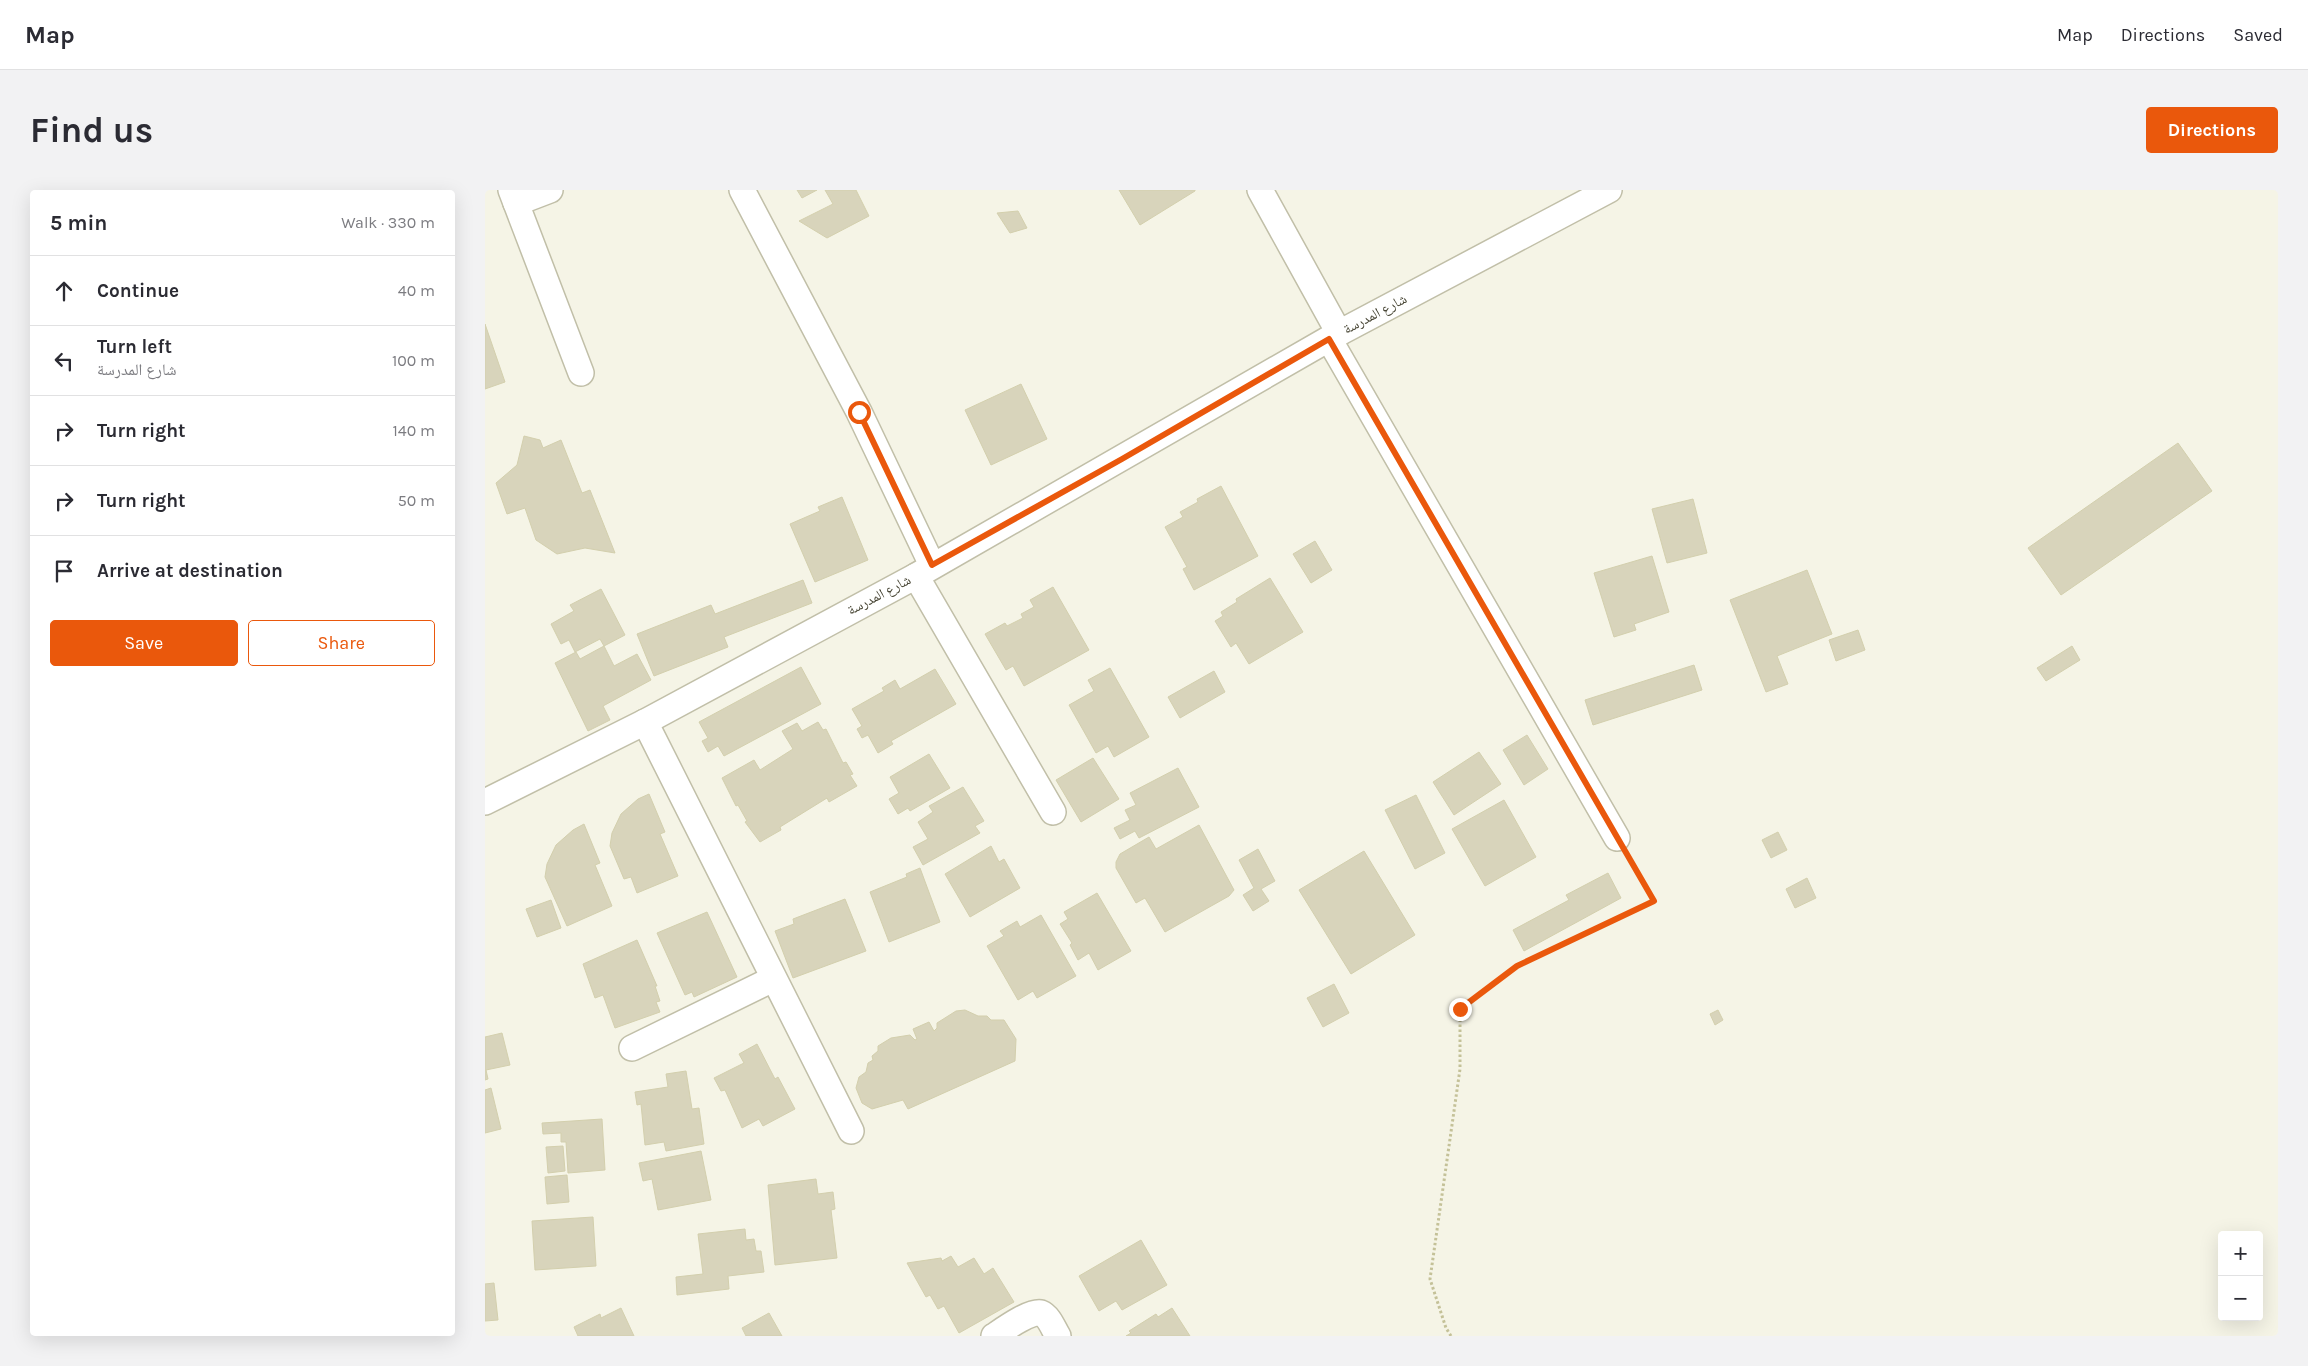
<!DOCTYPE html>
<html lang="en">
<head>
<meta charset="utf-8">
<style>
	:root { --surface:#fff; --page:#f2f2f3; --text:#2b2b33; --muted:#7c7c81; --line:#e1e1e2; --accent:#ea580c }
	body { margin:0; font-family:Karla,"Noto Naskh Arabic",sans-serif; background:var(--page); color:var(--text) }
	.controls { position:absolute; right:15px; bottom:15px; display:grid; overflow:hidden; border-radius:5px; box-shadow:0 5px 20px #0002 }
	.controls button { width:45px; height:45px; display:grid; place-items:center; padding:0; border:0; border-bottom:1px solid var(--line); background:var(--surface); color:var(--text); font:25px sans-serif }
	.stop { position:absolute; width:15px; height:15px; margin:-11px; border:4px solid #ea580c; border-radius:50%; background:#fff }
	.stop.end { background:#ea580c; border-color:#fff; box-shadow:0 1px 5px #0008 }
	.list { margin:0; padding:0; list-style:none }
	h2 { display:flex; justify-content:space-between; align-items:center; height:65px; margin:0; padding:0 20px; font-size:21px }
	h2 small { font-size:16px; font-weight:400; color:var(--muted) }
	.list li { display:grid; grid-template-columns:32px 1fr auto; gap:15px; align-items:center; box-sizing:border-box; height:70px; padding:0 20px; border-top:1px solid var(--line) }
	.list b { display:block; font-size:19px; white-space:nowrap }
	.list p { margin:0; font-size:16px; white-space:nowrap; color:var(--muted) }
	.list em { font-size:16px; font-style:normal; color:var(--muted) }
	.actions { display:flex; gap:10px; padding:15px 20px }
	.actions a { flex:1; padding:11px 0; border:1px solid var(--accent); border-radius:5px; text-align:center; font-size:18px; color:var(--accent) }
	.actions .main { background:var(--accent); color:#fff }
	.icon { flex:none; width:28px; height:28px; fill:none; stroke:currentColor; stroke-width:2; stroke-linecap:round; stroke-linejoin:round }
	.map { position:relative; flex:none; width:1793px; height:1146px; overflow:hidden; border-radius:5px }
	header { display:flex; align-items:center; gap:30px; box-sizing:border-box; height:70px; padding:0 25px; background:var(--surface); border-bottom:1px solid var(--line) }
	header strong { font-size:24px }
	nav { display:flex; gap:28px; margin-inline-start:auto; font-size:18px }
	.intro { display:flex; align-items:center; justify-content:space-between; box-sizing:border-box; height:120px; padding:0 30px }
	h1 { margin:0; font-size:35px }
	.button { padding:12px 22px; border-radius:5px; background:var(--accent); color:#fff; font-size:18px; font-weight:700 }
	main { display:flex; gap:30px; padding:0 30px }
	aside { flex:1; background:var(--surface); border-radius:5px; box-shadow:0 5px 20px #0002 }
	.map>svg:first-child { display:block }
	.building { fill:#d8d4bb; stroke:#d3cfad }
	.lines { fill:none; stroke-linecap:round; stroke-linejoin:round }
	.street-casing { stroke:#c1bfa8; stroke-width:28 }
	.path { stroke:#c4c198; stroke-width:3; stroke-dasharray:2.5 2.5; stroke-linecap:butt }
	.street { stroke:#fff; stroke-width:25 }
	.route { stroke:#ea580c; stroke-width:6 }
	.labels { text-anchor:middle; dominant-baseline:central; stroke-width:4; stroke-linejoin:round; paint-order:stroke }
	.street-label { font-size:14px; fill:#484635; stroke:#fff }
</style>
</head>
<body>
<header>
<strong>Map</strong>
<nav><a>Map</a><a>Directions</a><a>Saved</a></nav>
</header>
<div class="intro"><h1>Find us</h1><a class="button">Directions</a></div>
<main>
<aside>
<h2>5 min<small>Walk · 330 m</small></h2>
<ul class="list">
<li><svg class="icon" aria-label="ahead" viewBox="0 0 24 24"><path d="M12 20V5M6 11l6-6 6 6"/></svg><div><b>Continue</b></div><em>40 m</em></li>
<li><svg class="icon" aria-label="left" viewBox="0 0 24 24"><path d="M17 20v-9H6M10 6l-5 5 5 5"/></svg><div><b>Turn left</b><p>شارع المدرسة</p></div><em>100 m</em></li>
<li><svg class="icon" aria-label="right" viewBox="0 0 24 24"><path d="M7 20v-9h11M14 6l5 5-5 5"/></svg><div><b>Turn right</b></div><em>140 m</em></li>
<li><svg class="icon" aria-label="right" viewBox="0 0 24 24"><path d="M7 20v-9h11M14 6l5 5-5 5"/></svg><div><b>Turn right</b></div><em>50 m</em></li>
<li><svg class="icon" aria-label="arrive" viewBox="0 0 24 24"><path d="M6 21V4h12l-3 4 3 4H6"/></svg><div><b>Arrive at destination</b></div></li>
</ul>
<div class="actions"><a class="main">Save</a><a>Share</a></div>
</aside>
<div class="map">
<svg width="1793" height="1146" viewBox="0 0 1793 1146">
	<rect width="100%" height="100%" fill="#f5f4e6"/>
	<g class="building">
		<path d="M312,0H332L317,8Z"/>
		<path d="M340,0H371L384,26L342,48L314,31L348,14Z"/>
		<path d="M634,0H710V1L655,35Z"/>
		<path d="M533,21L542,38L525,43L512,23Z"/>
		<path d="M0,134L20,192L0,199Z"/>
		<path d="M536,194L562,249L506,275L480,220Z"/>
		<path d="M39,246L55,250L58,258L76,250L97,303L105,300L130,363L100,358L72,364L51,350L40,318L22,324L11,293L32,275Z"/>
		<path d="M1693,253L1727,301L1576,405L1543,358Z"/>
		<path d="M736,296L773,366L709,400L698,379L702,377L680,337L698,327L695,322L713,312L712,309Z"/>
		<path d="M357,307L383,370L330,392L305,334L335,321L333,317Z"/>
		<path d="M1208,309L1222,363L1182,373L1167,319Z"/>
		<path d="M830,351L847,380L826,393L808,364Z"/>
		<path d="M1167,366L1184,422L1149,434L1151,440L1129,447L1109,383Z"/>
		<path d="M1322,380L1347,444L1292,466L1303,494L1281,502L1245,410Z"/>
		<path d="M785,388L818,442L764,474L751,453L746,457L730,431L738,426L736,422L752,412L751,409Z"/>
		<path d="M318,390L327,413L239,447L243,457L169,486L152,444L226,415L230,424Z"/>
		<path d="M568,397L604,460L539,496L528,476L521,480L500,444L520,433L522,436L538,428L536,424L549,417L545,410Z"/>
		<path d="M116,399L140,445L119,456L115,449L90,462L84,450L76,454L66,434L89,421L85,415Z"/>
		<path d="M1373,440L1380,460L1351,471L1344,450Z"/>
		<path d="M119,456L129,476L152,464L166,490L118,516L125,530L103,541L70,473L91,462L95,469Z"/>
		<path d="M1587,456L1595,470L1561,491L1552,478Z"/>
		<path d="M1209,475L1217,500L1108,535L1100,510Z"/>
		<path d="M316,477L336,514L239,566L233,556L223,562L217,551L223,548L214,532Z"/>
		<path d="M625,478L664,547L629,567L623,556L611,563L584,515L609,501L603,490Z"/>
		<path d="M450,479L471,514L406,551L408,554L393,563L383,545L377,548L372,539L377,536L367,519L399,501L397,498L410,490L415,499Z"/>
		<path d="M729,481L740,502L695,528L683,507Z"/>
		<path d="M333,532L338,540L341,539L358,573L361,572L368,584L365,585L372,596L344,612L342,608L295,637L296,640L275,652L260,632L262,631L253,615L251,616L237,588L269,570L275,580L308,559L297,541L312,533L317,541Z"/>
		<path d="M1042,545L1063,579L1039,595L1018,560Z"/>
		<path d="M994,562L1016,594L969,625L948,592Z"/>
		<path d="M444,564L465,598L425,621L423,618L413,624L404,609L414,603L405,587Z"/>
		<path d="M608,568L634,609L596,632L571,590Z"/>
		<path d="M693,578L714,617L654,648L650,641L635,649L629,638L645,630L640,620L651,615L645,603Z"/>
		<path d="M478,597L499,631L490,636L495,643L438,675L428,657L443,649L433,632L448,622L444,616Z"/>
		<path d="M164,604L180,642L175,644L193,686L152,703L146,687L139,689L125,656L127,643L136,624L153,609Z"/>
		<path d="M931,605L960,663L930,679L900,620Z"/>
		<path d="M1019,610L1051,667L1000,696L967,639Z"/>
		<path d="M99,634L115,673L110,675L127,716L82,736L60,687L62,674L71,655L88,640Z"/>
		<path d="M714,635L749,700L744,706L680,742L660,708L651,713L631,678V672L635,664L664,647L671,659Z"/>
		<path d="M1293,642L1302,660L1286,668L1277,650Z"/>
		<path d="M506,656L514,672L519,669L535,698L485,727L460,684Z"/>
		<path d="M773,659L790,691L776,699L784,711L768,721L758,705L769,698L754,670Z"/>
		<path d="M879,661L930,745L866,784L814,700Z"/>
		<path d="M435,678L455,732L404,752L385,702L422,687L421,684Z"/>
		<path d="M1123,683L1136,708L1039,761L1028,740L1084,710L1081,705Z"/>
		<path d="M1322,688L1331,708L1310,718L1301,699Z"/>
		<path d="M612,703L646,761L613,780L604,763L593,770L585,755L587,753L575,734L583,729L579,722Z"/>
		<path d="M360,709L381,761L308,788L290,741L309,734L308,729Z"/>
		<path d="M66,710L76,738L52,747L41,719Z"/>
		<path d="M222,722L252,787L209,807L207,802L200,805L172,743Z"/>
		<path d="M556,725L591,786L552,808L548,801L533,810L502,756L519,746L515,741L532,731L535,737Z"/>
		<path d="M152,750L172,796H170L175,811L171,812L175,822L130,838L118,805L110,808L98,774Z"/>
		<path d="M849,794L864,823L838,837L822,808Z"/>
		<path d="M480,820L493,826H502L506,830H519L531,849L530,871L423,919L418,910L387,919L377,913L371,898L374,887L381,882L383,873L388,870L387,866L393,861V856L406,848L425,845L430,850L432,849L428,839L444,832L449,841L452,838V833L471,821Z"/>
		<path d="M1233,820L1238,830L1230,835L1225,824Z"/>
		<path d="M17,843L25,875L1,880L3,889L0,890V847Z"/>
		<path d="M272,854L290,889L293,887L310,919L278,936L274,929L257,938L240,900L236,901L229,888L259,873L254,864Z"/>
		<path d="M201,881L207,919L214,918L219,954L181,961L179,952L160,955L156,914L152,915L150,902L183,897L181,884Z"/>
		<path d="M6,898L16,939L0,943V900Z"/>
		<path d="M117,929L120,980L83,983L81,952H76V943L58,944L57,933Z"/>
		<path d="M78,956L80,981L63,983L61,957Z"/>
		<path d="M216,961L226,1010L173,1020L167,989L158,991L154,973Z"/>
		<path d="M82,985L84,1012L62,1014L60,987Z"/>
		<path d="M331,989L333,1004L348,1002L350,1019L346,1020L352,1068L290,1075L283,995Z"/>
		<path d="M108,1027L111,1076L50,1080L47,1031Z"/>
		<path d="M260,1039L261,1050L269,1049L271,1061H276L279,1082L243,1086L244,1099L192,1105L191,1087L218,1084L213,1044Z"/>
		<path d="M656,1050L682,1095L637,1120L631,1111L614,1121L594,1086Z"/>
		<path d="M466,1066L473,1077L489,1068L499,1084L508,1078L529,1112L474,1143L459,1116L453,1119L445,1105L441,1107L422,1073L456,1068L457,1071Z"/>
		<path d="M9,1093L13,1130L0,1131V1094Z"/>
		<path d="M136,1118L149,1146H93L89,1137L115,1124L116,1128Z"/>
		<path d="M687,1118L705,1146H641L646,1143L644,1141L671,1124L673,1127Z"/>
		<path d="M284,1123L297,1146H261L257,1138Z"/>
	</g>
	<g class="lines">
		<defs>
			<g id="street">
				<path d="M26,0L96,183"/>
				<path d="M257,0L374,222L447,375"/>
				<path d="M775,0L854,143"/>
				<path d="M31,13L65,0"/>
				<path d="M844,149L1132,648"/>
				<path d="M431,386L568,622"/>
				<path d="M160,532L366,941"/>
				<path d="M0,612L160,532L431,386L854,143L1124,0"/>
				<path d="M147,858L288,789"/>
				<path d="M509,1146C518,1140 546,1120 556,1123C564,1126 569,1140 573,1146"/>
			</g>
		</defs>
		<use href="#street" class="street-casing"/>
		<path class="path" d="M966,1146L961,1138L945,1089L975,879V819L1032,776L1169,711L1146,672"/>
		<use href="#street" class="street"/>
	</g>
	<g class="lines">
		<path class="route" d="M374,222L447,375L637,269L844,149L1169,711L1032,776L975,819"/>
	</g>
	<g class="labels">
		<g class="street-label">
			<text transform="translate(890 124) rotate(-28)">شارع المدرسة</text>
			<text transform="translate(394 405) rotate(-28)">شارع المدرسة</text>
		</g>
	</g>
</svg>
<div class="controls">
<button>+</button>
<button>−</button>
</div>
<div class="stop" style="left:374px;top:222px"></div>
<div class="stop end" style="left:975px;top:819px"></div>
</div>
</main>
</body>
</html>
